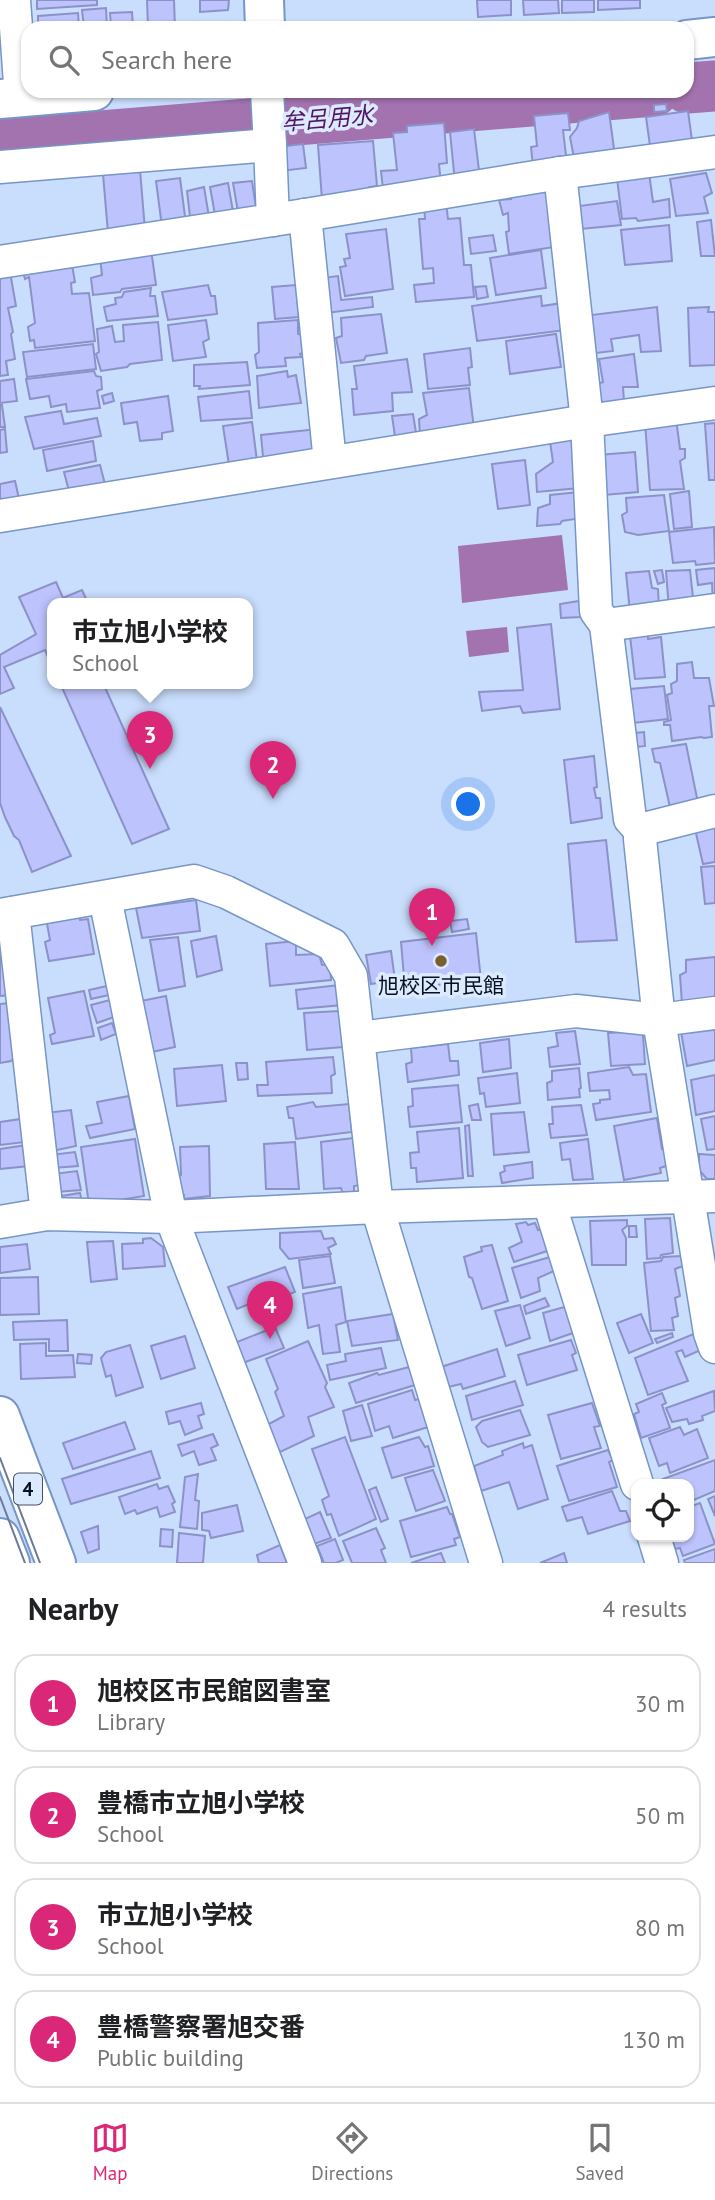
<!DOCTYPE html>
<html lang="en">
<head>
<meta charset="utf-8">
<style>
	:root { --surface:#fff; --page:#f6f6f6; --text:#202124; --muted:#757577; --line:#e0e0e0; --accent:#db2777 }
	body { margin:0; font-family:"PT Sans","Noto Sans JP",sans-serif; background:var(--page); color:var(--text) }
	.controls { position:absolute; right:21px; bottom:21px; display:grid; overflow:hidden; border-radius:14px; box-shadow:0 2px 5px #0004 }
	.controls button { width:63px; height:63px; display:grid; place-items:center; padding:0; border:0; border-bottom:2px solid var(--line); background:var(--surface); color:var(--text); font:35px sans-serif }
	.you { position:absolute; left:469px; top:805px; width:24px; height:24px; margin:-18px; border:5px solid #fff; border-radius:50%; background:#1a73e8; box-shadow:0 0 0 10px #1a73e833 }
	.badge { display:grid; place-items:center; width:46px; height:46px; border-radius:50%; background:var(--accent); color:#fff; font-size:23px; font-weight:700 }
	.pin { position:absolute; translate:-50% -58px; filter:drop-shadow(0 2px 4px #0008) }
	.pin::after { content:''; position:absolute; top:37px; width:24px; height:21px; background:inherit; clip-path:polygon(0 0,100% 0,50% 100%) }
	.popup { position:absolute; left:47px; top:598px; width:206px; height:91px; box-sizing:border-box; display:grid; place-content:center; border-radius:14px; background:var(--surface); filter:drop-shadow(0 2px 5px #0005); font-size:23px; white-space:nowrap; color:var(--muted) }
	.popup b { font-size:26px; color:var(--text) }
	.popup::after { content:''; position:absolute; left:50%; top:100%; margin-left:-14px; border:14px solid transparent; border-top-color:var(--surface) }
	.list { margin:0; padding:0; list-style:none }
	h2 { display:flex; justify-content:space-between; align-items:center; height:91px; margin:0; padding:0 28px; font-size:30px }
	h2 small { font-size:23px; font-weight:400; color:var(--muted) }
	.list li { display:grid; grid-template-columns:46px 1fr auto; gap:21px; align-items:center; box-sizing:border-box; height:98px; margin:0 14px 14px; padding:0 14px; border:2px solid var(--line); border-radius:21px }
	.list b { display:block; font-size:26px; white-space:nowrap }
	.list p { margin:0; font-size:23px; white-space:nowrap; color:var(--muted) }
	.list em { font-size:23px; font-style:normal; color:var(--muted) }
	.icon { flex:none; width:38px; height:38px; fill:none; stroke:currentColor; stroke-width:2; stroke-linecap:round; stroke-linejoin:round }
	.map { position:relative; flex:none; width:715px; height:1563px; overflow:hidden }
	.search { position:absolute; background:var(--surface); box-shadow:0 2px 5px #0004; left:21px; right:21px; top:21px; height:77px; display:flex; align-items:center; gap:18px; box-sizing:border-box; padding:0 24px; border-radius:21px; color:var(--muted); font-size:26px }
	.sheet { height:539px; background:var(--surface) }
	nav { display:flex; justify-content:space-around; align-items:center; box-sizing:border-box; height:98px; border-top:2px solid var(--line); background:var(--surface); font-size:19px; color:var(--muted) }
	nav a { display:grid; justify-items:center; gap:4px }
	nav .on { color:var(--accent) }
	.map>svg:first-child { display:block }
	.water { fill:#a373af }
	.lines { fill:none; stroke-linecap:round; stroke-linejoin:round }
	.river { stroke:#a373af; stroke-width:51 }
	.building { fill:#bdc3fc; stroke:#8c92c8; stroke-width:2 }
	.street-casing { stroke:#7795c6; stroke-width:35 }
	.secondary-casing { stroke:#7795c6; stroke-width:42 }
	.primary-casing { stroke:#7795c6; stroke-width:42 }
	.street { stroke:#fff; stroke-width:32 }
	.secondary { stroke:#fff; stroke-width:38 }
	.primary { stroke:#fff; stroke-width:38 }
	.tram { stroke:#6b7b94; stroke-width:2 }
	.poi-dot { fill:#795e30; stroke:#dceaff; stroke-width:2.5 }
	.labels { text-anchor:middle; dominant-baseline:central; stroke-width:7; stroke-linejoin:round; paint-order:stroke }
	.shield { fill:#dceaff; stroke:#465164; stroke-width:2 }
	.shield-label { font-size:19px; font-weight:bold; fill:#050f21 }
	.poi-label { font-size:21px; fill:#050f21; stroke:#dceaff }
	.water-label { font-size:23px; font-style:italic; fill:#51145f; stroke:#dceaff }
</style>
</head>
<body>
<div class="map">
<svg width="715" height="1563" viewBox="0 0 715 1563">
	<rect width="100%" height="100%" fill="#c9ddfd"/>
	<g class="water">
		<path d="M562,535L568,590L462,603L458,546Z"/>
		<path d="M507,627L509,652L469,657L466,631Z"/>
	</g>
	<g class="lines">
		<g class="river">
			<path d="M687,88L715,86"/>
			<path d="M0,144L654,91"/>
		</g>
	</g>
	<g class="building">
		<path d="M37,0H97V5L37,9Z"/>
		<path d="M147,0H174L175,28H148Z"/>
		<path d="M200,0H229L228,10L200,12Z"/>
		<path d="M477,0H511V15L478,17Z"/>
		<path d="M523,0H558L559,13L524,15Z"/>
		<path d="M562,0H594V12L562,13Z"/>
		<path d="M598,0H640V8L598,10Z"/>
		<path d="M106,8L107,28H84L82,10Z"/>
		<path d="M132,12L133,28H111L110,13Z"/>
		<path d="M78,13L79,28H38V16Z"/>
		<path d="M666,104L667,111L654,112V105Z"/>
		<path d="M688,111L693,148L651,153L646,117Z"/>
		<path d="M609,112L615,156L575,163L570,137L577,128L579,121Z"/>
		<path d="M568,113L570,130H563L567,164L533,167L531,147L537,146L534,116Z"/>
		<path d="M444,123L447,163L439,164L441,184L383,189L381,171L397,170L393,133L407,132V126Z"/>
		<path d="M474,129L480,179L455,182L450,132Z"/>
		<path d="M373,141L377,186L369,187L370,196L322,200L318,145Z"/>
		<path d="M303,144L306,168L281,171L278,147Z"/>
		<path d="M140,170L145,230L108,233L103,174Z"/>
		<path d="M649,173L653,202L669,199L670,217L638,221L636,218L622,219L617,178Z"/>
		<path d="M706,173L712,193L704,197L708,213L676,216L670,179Z"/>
		<path d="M180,178L186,224L162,227L156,181Z"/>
		<path d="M252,181L257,214L239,218L233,183Z"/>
		<path d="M228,183L234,217L216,220L210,187Z"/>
		<path d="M204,187L210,223L191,225L187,191Z"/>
		<path d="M547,190L554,247L509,254L506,232L509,231L508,213L503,215L499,200L511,199V194Z"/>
		<path d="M617,201L621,225L581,229L579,206Z"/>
		<path d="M446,202L448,219L460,218L464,265H471L474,297L416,302L414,285L434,283L433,268L423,269L419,219H425L424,204Z"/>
		<path d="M711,220L715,256H701L697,222Z"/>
		<path d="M669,225L672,261L625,265L621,230Z"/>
		<path d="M386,229L393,289L345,296L340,267L346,266L344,259L350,258L346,234Z"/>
		<path d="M493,235L496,251L471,254L469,238Z"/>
		<path d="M151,249L156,285L122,289L120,292L93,295L91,278L102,275L100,257Z"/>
		<path d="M541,250L546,288L496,295L490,258Z"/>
		<path d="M72,265L75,282L71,283L72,294L89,293L95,341L35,348L34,340L30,341L28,327L35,323L29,277L25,279L22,269Z"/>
		<path d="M10,272L16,306L8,308L13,332L11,334L15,359L6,361L8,375L0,376V273Z"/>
		<path d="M338,276L341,300L372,297L373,307L327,313L322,278Z"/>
		<path d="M208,285L211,296H215L217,314L168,320L162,292Z"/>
		<path d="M296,285L299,317L275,319L272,287Z"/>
		<path d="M486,286L488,297L477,299L475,287Z"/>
		<path d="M151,288L150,296H155L158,316L107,321L104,307L116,304L115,298L122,297L124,292Z"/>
		<path d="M541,296L542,306L562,303L566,330L477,341L472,306Z"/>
		<path d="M657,307L661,351L641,352L639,335L611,339L613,351L588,354L583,316Z"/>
		<path d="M709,307L708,312H715V365L690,366L688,308Z"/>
		<path d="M381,314L387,353L366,356L364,360L341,363L336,338L342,336L341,318Z"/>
		<path d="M206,320L209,339L203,342L206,357L173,361L168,325Z"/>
		<path d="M298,320V334L303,335L306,352L300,354L301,357L285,358L286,366L257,368L255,355L259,352L258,323Z"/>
		<path d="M158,322L162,360L130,364L127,367L101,371L96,354L99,352L97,329L112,326L115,342L124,341L123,325Z"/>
		<path d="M556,334L561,367L510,374L506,341Z"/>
		<path d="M93,344L96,369L27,377L23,352Z"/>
		<path d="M470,348L472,367L468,368L470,385L428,389L424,354Z"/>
		<path d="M634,354L638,387H623L624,402L598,406L594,385L603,382L599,359Z"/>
		<path d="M407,359L412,392L392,393L393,411L354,415L352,389H357L354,366Z"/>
		<path d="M247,362L250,385L199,389L200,386H194V365Z"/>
		<path d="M94,371L96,376L101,377L102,389L97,391L100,408L67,412L66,404L51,407L49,396L30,399L26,379Z"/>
		<path d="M287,371L288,377L296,375L301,403L259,408L257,376Z"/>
		<path d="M14,379L17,401L0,403V381Z"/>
		<path d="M469,388L474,429L420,435L419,419L427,415L423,393Z"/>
		<path d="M249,391L252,418L201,421L198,397Z"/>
		<path d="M112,393L114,401L104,404L102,396Z"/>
		<path d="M168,396L173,431L162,433V439L140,441L137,422L124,424L121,403Z"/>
		<path d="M0,405H2L5,427H0Z"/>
		<path d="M61,411L64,424L97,418L101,436L34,449L25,417Z"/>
		<path d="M413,414L417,439L396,443L392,416Z"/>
		<path d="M676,419L680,449H685V458L680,461L684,489L650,490L645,422Z"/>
		<path d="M252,422L257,461L229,465L223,426Z"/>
		<path d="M715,423V480H709L705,424Z"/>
		<path d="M5,429L7,452L0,453V430Z"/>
		<path d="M318,429L325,452L268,459L263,457L261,435Z"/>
		<path d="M572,433L579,488L537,492L536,474L553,462L549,435Z"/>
		<path d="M93,441L96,461L47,471L43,450Z"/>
		<path d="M635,452L638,492L604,495L598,455Z"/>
		<path d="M525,460L530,505L498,509L492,464Z"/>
		<path d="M100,465L105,484L69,491L64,472Z"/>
		<path d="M15,481L20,503L0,507V484Z"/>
		<path d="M689,491L692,527L674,529L670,494Z"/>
		<path d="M579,492L580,505L575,507V519L562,521L560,524L537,526L538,508L550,504V495Z"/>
		<path d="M664,495L669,531L638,535L625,532L622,515L627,512L626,498Z"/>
		<path d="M714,527L715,563L696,565L695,561L673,563L669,532Z"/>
		<path d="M715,568V604H713L712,583L698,585L696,570Z"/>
		<path d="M662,570L664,582L658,584L654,571Z"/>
		<path d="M690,570L694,607L669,610L666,571Z"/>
		<path d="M649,571L652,588L658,589L659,609L630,612L626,573Z"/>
		<path d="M56,582L63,598L82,590L88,603H52V666L45,650L4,667L14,688L0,694V655L36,634L19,597Z"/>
		<path d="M579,601L581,617L561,618L560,604Z"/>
		<path d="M551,624L560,709L523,713L520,706L482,711L479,692L523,690L517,628Z"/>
		<path d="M647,625L648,639L661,637L665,677L635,679L629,627Z"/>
		<path d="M692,662L694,678H709L714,706H709L712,737L704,738L701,737L672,741L670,725H664V722L671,720L667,695L672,693L671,684L677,681V664Z"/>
		<path d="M60,683H103L169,829L132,844Z"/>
		<path d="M664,686L668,719L633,723L630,689Z"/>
		<path d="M0,707L71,856L32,872L19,840L14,836L5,817L0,803Z"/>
		<path d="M644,732L645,746L637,747L635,733Z"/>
		<path d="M686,744L697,798L695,801L670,807L660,763L655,762L652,749Z"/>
		<path d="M594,756L597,787L594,788L596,798H600L602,818L571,823L564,760Z"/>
		<path d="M715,824V862L703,864L695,829Z"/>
		<path d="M606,840L617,940L576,942L568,844Z"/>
		<path d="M715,866V903L705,904L701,867Z"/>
		<path d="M196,900L200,931L142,938L136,908Z"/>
		<path d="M78,912L80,920L88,919L94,954L49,961L45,942L50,940L46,918Z"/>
		<path d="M467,919L469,929L452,932L450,921Z"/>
		<path d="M476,933L481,980L405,989L401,942Z"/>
		<path d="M216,936L222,970L197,977L191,941Z"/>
		<path d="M178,937L185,986L159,991L150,940Z"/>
		<path d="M296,941V955L319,954L322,965L330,964L331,980L270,986L266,944Z"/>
		<path d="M391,951L395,980L371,984L366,955Z"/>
		<path d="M4,955L10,995L0,996V956Z"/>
		<path d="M715,957V1003L682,1004L680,975L686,972V960Z"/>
		<path d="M339,985L343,1005L298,1009L296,990Z"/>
		<path d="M107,986L109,995L91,999L89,990Z"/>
		<path d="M84,991L94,1036L52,1044L50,1035L55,1033L48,998Z"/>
		<path d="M166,996L175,1047L152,1052L141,1001Z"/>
		<path d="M110,1000L114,1017L97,1023L91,1005Z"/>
		<path d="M10,1003L15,1056L11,1061L0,1063V1004Z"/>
		<path d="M339,1011L343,1047L307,1050L304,1013Z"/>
		<path d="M715,1022V1060L687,1066L680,1026Z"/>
		<path d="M112,1023L116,1034L101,1040L98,1028Z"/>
		<path d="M575,1031L580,1064L550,1067L548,1048L558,1046L556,1033Z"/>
		<path d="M639,1031L643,1035L645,1064L611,1066L608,1033Z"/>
		<path d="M509,1039L511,1068L483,1072L480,1043Z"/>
		<path d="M448,1044L450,1061H458L459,1075L408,1082L406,1064L412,1062L411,1048Z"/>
		<path d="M333,1057L335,1074L331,1076L332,1093L258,1096L257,1085H268L266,1062Z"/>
		<path d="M236,1063H247L248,1079L238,1080Z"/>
		<path d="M222,1065L226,1101L177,1106L174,1069Z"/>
		<path d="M629,1067L633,1075L646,1074L651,1112L596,1120L593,1104L600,1103V1100L610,1099L609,1090L590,1091L588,1073Z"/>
		<path d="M579,1068L581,1088L579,1089L580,1097L548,1100L547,1083L552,1081V1071Z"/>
		<path d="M517,1073L520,1103L486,1107L484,1093L480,1094L478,1078Z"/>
		<path d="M715,1075V1111L696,1115L691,1080Z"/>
		<path d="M458,1085L462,1122L410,1127L408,1107L413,1106L412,1089Z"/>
		<path d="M129,1096L135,1129L90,1138L86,1126L102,1123L97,1102Z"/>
		<path d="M313,1102L316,1107L349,1104L352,1132L296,1139L293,1118H289L287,1107Z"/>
		<path d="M478,1104L481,1120H472L469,1106Z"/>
		<path d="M581,1105L587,1135L551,1138L549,1124H553L552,1107Z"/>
		<path d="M71,1110L76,1146L52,1151L45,1113Z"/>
		<path d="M524,1112L529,1152L494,1155L491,1114Z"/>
		<path d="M715,1116V1149L707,1150L701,1119Z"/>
		<path d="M657,1118L662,1149L667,1150L669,1165L660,1168L661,1173L624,1180L614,1126Z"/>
		<path d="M21,1119L25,1142L0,1145V1122Z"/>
		<path d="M469,1125L473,1176H468L465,1126Z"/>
		<path d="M459,1128L463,1178L417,1182L416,1168H411L410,1153L419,1152L417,1132Z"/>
		<path d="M353,1138L361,1185L354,1186V1194H343L341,1188L324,1189L321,1142Z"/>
		<path d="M135,1139L144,1196L89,1205L81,1147Z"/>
		<path d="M588,1139L593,1179L573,1180L570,1159L562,1160L560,1143Z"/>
		<path d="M295,1142L299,1189H266L264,1144Z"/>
		<path d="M27,1145L29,1166L0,1169V1149Z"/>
		<path d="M209,1146L210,1196L183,1199L184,1195H178L177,1177L181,1175L180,1147Z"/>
		<path d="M75,1152L78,1166L53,1168L50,1155Z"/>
		<path d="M699,1154L715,1155V1179H707L699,1170Z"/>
		<path d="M532,1162L533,1178L502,1183L500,1173L505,1171L504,1166Z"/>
		<path d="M77,1171L81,1190L56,1192L53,1174Z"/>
		<path d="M80,1193L83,1206L55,1197Z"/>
		<path d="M670,1218L673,1253L661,1255L660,1258L647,1259L645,1219Z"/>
		<path d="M627,1220V1226L622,1230L626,1238V1265H592L590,1221Z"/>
		<path d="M526,1222L528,1225L535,1223L538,1230L542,1229L547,1251L514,1262L509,1248L522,1242L516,1224Z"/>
		<path d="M629,1226H636L637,1237H629Z"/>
		<path d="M321,1231L324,1239L333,1238L336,1244L328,1248L331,1254L289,1259L280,1248V1233Z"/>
		<path d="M151,1238L163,1247L165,1266L123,1269L122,1244L143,1243V1239Z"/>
		<path d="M113,1241L117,1279L91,1282L87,1242Z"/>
		<path d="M27,1244L30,1269L0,1273V1247Z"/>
		<path d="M492,1245L508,1301L482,1309L472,1278L469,1277L464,1257L482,1251L481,1247Z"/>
		<path d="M330,1256L335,1283L303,1288L299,1260Z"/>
		<path d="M681,1256L683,1266L675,1269L680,1296L675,1298L678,1316L672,1318L674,1330L651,1331L644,1263L661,1261L663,1257Z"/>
		<path d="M550,1257L554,1271L538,1278L540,1291L521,1298L512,1268Z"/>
		<path d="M285,1267L295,1292L256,1306L254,1302L237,1309L228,1287Z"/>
		<path d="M38,1277L39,1314L0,1315V1278Z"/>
		<path d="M341,1287L346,1322L336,1325L340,1352L323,1354L319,1325L308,1328L303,1294Z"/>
		<path d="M545,1298L549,1306L526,1314L524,1306Z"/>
		<path d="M520,1305L530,1338L506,1346L495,1311Z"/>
		<path d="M568,1306L576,1332L550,1341L543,1313Z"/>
		<path d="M393,1314L398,1340L352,1346L347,1321Z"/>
		<path d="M641,1314L653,1343L629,1353L617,1323Z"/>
		<path d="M67,1320L68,1351H49V1339L14,1340L13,1322Z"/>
		<path d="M275,1327L284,1348L240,1364L232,1344Z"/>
		<path d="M672,1333L673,1337L657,1343L655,1339Z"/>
		<path d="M696,1333L703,1349L685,1357L682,1350L676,1352L688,1381L648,1395L635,1358Z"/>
		<path d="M185,1336L195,1368L161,1379L151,1346Z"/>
		<path d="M571,1340L576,1353L572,1355L577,1370L527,1385L518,1355Z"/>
		<path d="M308,1341L327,1383L325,1387L334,1407L308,1417L314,1436L278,1453L267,1425L284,1416L275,1392L278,1389L266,1359Z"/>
		<path d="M46,1343V1356L73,1355L75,1377L21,1379L20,1344Z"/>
		<path d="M130,1345L143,1387L116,1396L111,1375L106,1377L101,1358L106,1352Z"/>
		<path d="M381,1348L386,1368L330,1380L327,1365L346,1361L345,1354Z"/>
		<path d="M497,1349L505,1376L463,1389L461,1384L448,1387L441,1367Z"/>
		<path d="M78,1354L92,1355L91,1364L77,1363Z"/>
		<path d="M409,1367L415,1385L356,1403L349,1383L377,1373L379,1375Z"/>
		<path d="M515,1381L523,1405L472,1420L466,1396Z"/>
		<path d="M412,1390L415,1400L419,1399L428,1427L393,1438L389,1426L375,1431L368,1404Z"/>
		<path d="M714,1391L715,1411L702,1416L703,1420L689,1424L687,1419L672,1422L666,1408Z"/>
		<path d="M662,1393L666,1403L662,1405L670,1428L641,1438L634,1414L639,1412L636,1404Z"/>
		<path d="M201,1403L204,1414L198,1416L202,1428L185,1435L180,1421L169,1424L166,1412Z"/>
		<path d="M592,1403L600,1426L594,1427L601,1448L561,1459L548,1415Z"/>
		<path d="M362,1405L372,1436L351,1441L343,1411Z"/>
		<path d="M520,1410L530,1435L488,1447L482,1442L476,1427L482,1421Z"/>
		<path d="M125,1422L135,1449L73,1469L63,1443Z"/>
		<path d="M680,1427L684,1435L697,1429L708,1458L670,1473L667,1463L659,1466L649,1438Z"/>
		<path d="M213,1434L218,1445L211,1448L216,1460L199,1465L194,1451L182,1456L178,1445Z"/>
		<path d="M345,1437L376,1519L339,1536L331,1514L327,1515L322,1500L329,1496L312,1449Z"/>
		<path d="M419,1437L425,1447L428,1446L434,1466L392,1478L382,1448Z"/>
		<path d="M523,1443L524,1448L532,1445L548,1499L518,1509L509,1482L481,1491L474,1466L503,1455L502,1451Z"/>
		<path d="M608,1450L613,1460L609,1462L617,1487L569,1501L557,1466Z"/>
		<path d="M151,1451L160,1478L71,1504L62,1479Z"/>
		<path d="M715,1460V1491L689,1502V1484H664L663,1479Z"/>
		<path d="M433,1470L445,1501L416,1511L405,1478Z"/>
		<path d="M198,1474L195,1500L199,1501L197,1529L180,1527L185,1477Z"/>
		<path d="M157,1484L159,1489L168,1486L175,1502L172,1504L175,1512L160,1517L157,1507L137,1514L135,1510L125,1514L119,1497Z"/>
		<path d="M376,1487L388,1519L381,1522L369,1490Z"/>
		<path d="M612,1491L620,1511H626L630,1521L588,1534L582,1517L567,1521L562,1507Z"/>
		<path d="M715,1496V1516L708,1499Z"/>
		<path d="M700,1503L715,1544L683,1556L680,1548L675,1549L671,1537H689V1507Z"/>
		<path d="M237,1505L243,1531L211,1538L209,1531L202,1530V1513Z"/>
		<path d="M447,1507L450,1514H452L460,1537L454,1539L456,1545L411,1557L400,1521Z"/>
		<path d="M320,1512L331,1538L314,1544L305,1519Z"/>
		<path d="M98,1526L99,1549L88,1553L81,1532Z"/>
		<path d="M376,1528L385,1548L381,1550L386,1563H352L343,1541Z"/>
		<path d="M161,1529L173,1530L172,1547L160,1546Z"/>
		<path d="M179,1533L205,1536L203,1563H177Z"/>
		<path d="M335,1539L343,1560L336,1563H324L317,1546Z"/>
		<path d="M280,1545L287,1563H259L257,1555Z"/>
		<path d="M715,1549V1563H685L684,1560Z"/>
		<path d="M441,1553L445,1563H411Z"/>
		<path d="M564,1553L567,1563H540Z"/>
	</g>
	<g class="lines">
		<defs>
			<g id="street">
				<path d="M14,0L21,97"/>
				<path d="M267,91L270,145"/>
				<path d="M0,167L270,145L273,220"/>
				<path d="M560,173L587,421L596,611L606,625L630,819L640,830"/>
				<path d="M305,215L330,462"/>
				<path d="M0,262L305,215L560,173L715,152"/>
				<path d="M0,516L587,421L715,403"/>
				<path d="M606,625L715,610"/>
				<path d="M715,811L640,830V839L659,1020L710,1333L715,1347"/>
				<path d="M105,898L171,1217L305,1563"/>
				<path d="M13,913L47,1214"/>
				<path d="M0,915L194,881L226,892L333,945L351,976L377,1207L486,1563"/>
				<path d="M359,1038L576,1011L659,1020L715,1013"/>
				<path d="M549,1202L637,1484"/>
				<path d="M0,1222L47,1214L171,1217L377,1207L715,1196"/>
				<path d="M654,1537L662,1563"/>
			</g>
			<path id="secondary" d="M264,0L265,28"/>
			<g id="primary">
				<path d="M687,40L715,37"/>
				<path d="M0,99L94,91"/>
				<path d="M0,1416L56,1563"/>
				<path d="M0,1538L10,1563"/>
			</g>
		</defs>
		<use href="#street" class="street-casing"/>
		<use href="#secondary" class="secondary-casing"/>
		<use href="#primary" class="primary-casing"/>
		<use href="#street" class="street"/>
		<use href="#secondary" class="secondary"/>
		<use href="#primary" class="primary"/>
		<g class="tram">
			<path d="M0,1458L40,1563"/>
			<path d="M0,1497L25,1563"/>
		</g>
	</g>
	<circle class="poi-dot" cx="441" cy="961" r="7"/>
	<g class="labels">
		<rect class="shield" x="14" y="1473.5" width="28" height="31" rx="5"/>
		<g class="shield-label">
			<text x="28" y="1489">4</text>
		</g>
		<g class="poi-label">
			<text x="441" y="985">旭校区市民館</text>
		</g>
		<g class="water-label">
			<text transform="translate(327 118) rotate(-5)">牟呂用水</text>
		</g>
	</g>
</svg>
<div class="controls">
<button><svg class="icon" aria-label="locate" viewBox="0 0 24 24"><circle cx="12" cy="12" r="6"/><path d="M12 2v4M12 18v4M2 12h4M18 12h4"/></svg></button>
</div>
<div class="you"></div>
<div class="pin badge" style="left:432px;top:946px">1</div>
<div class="pin badge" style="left:273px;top:799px">2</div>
<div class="pin badge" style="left:150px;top:769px">3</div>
<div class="popup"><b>市立旭小学校</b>School</div>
<div class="pin badge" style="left:270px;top:1339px">4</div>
<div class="search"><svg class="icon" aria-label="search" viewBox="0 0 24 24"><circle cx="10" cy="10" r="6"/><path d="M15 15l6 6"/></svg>Search here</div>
</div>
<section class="sheet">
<h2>Nearby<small>4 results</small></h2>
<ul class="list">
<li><span class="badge">1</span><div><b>旭校区市民館図書室</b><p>Library</p></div><em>30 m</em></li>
<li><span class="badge">2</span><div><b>豊橋市立旭小学校</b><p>School</p></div><em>50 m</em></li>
<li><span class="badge">3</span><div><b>市立旭小学校</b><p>School</p></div><em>80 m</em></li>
<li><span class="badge">4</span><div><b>豊橋警察署旭交番</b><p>Public building</p></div><em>130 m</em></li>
</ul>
</section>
<nav>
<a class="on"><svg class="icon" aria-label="map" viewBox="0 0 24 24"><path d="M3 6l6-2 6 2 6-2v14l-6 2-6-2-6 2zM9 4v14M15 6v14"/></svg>Map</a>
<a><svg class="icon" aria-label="directions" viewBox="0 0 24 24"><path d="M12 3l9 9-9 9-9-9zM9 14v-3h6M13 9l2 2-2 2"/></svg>Directions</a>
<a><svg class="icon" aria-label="saved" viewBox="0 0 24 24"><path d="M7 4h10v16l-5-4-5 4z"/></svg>Saved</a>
</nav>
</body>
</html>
